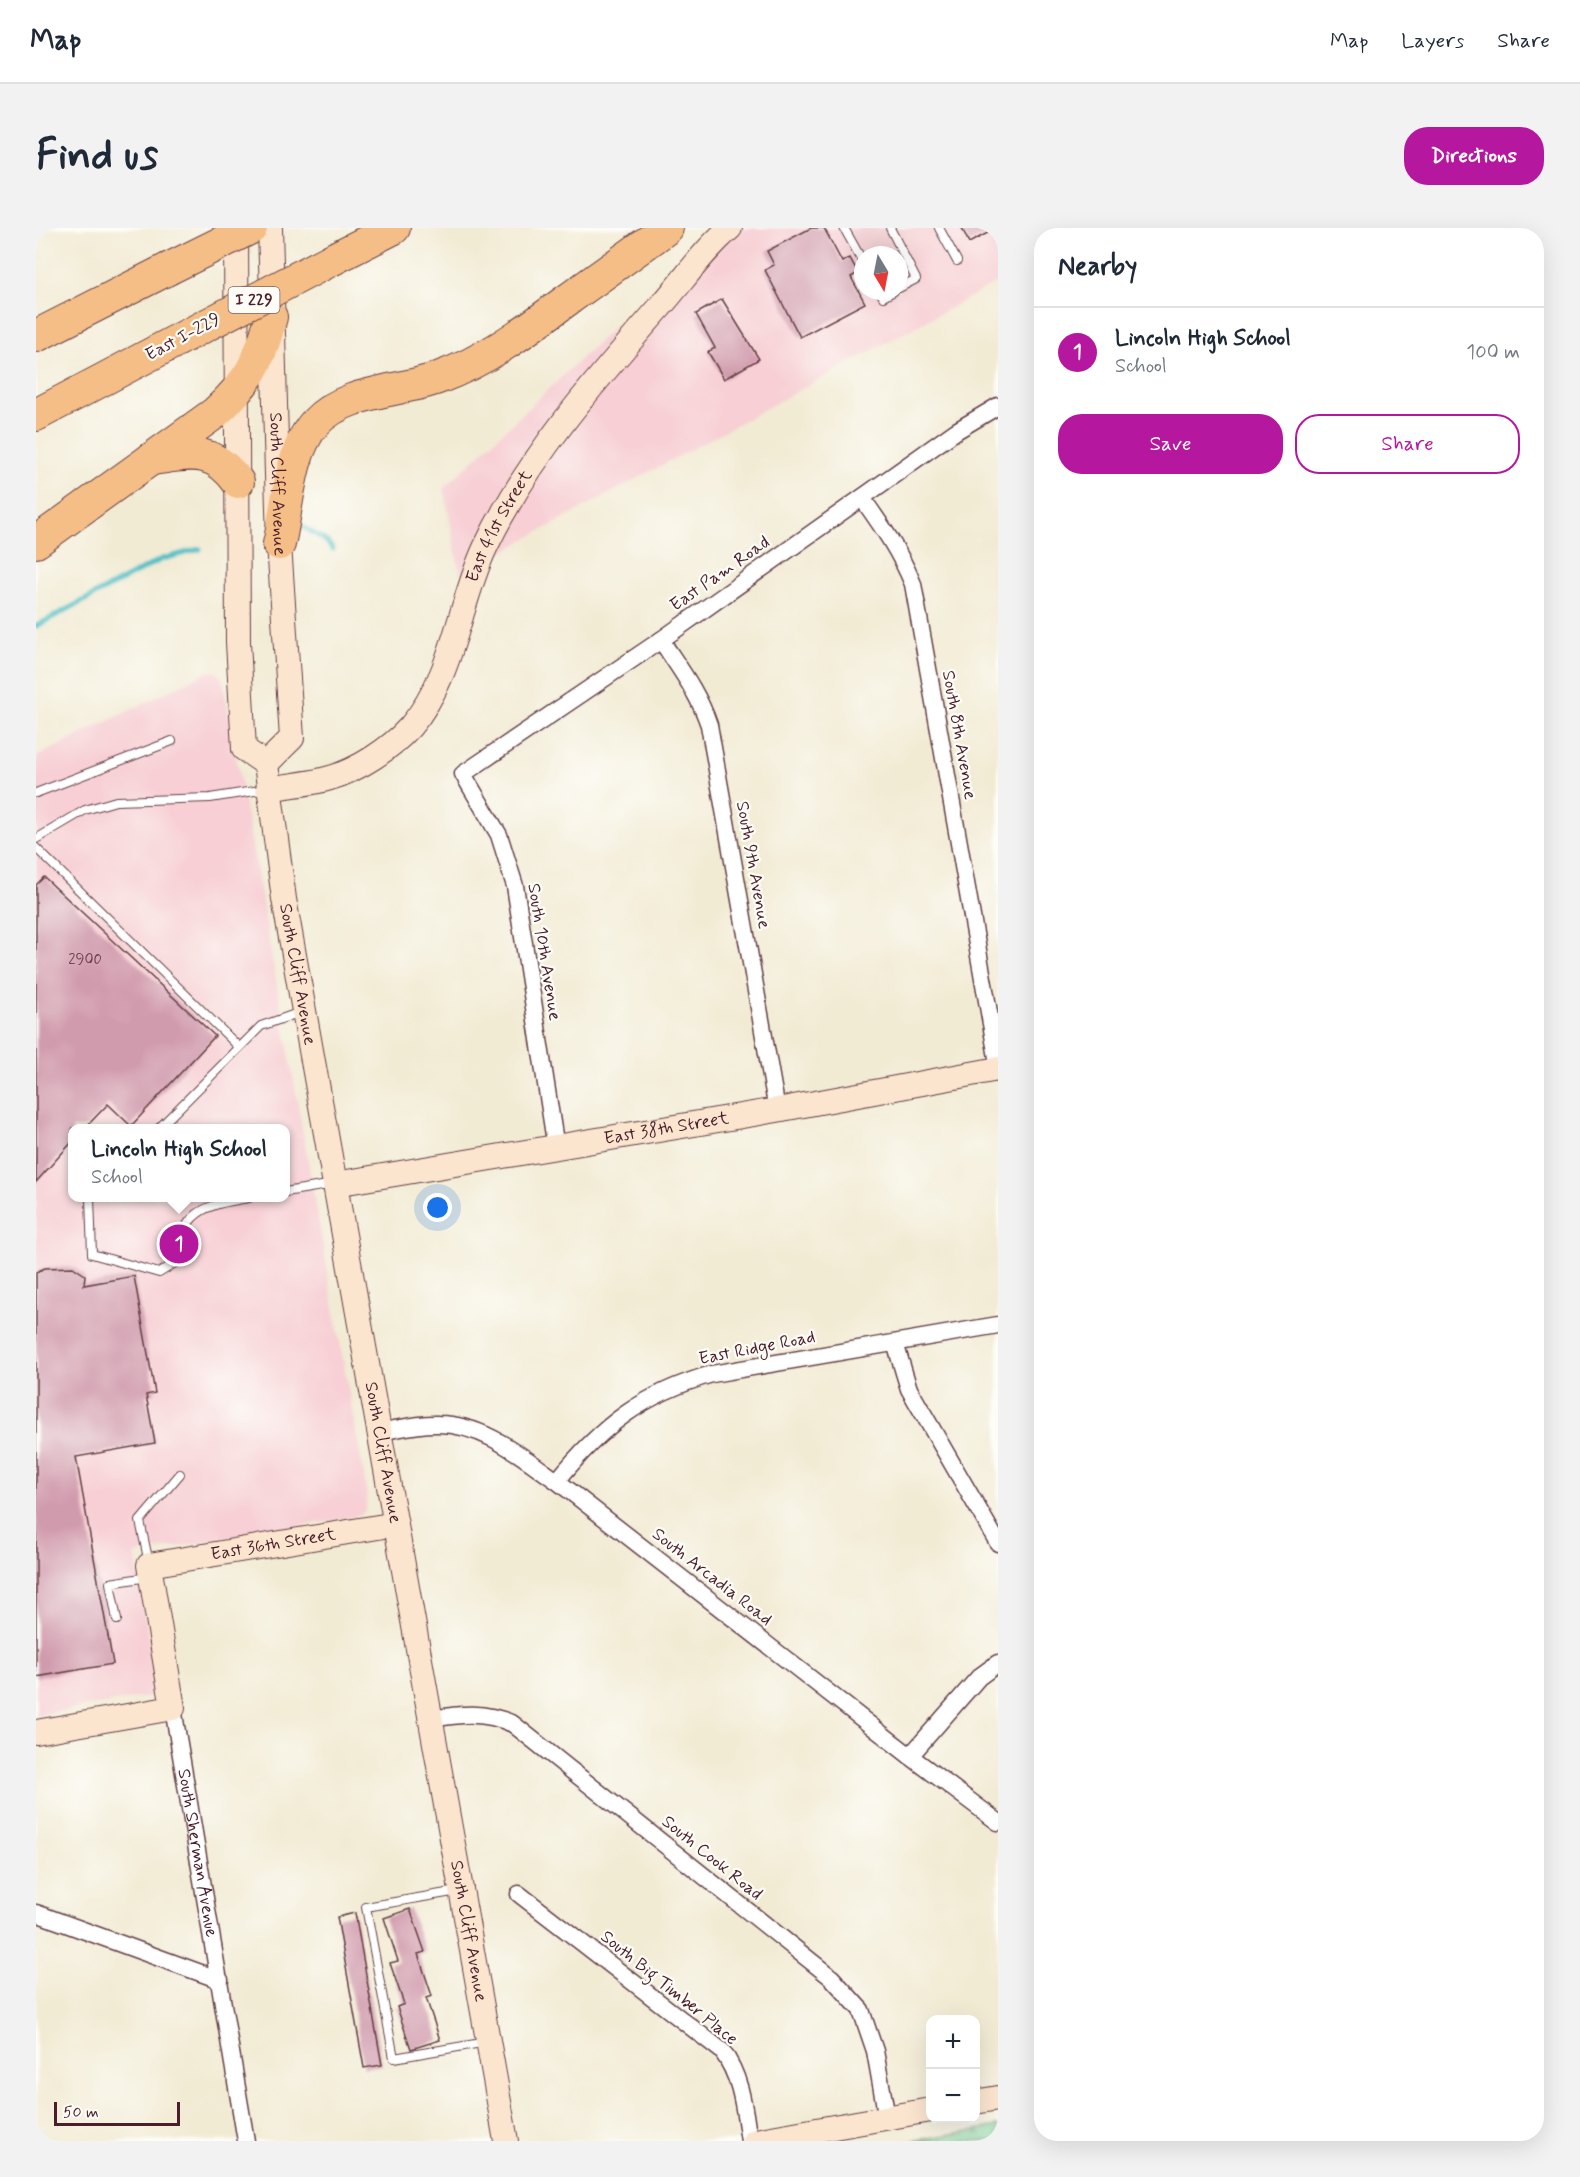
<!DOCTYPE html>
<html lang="en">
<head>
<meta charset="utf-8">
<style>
	:root { --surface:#fff; --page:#f2f2f3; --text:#1f2937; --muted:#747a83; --line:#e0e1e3; --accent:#b5179e }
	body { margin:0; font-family:Mynerve,sans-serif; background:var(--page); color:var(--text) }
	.controls { position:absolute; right:18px; bottom:18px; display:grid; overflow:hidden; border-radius:12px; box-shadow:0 6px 24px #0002 }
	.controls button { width:54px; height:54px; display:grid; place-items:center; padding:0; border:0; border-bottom:2px solid var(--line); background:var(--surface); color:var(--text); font:30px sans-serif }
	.compass { position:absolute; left:818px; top:18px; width:54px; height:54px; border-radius:50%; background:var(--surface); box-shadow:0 6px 24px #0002; rotate:170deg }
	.scale { position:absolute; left:18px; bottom:15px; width:126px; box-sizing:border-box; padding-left:6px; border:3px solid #4a1f2b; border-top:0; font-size:16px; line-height:21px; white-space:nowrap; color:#4a1f2b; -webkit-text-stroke:4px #fdfcf7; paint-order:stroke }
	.you { position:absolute; left:402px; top:980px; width:21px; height:21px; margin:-15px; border:4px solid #fff; border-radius:50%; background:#1a73e8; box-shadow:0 0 0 9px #1a73e833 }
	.badge { display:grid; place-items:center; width:39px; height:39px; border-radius:50%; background:var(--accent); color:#fff; font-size:20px; font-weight:700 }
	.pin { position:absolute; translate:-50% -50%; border:3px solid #fff; box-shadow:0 2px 6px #0006 }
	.popup { position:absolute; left:32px; top:896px; width:222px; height:78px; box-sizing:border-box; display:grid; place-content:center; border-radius:12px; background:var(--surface); filter:drop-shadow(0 2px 4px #0005); font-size:20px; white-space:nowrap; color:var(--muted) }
	.popup b { font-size:22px; color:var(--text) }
	.popup::after { content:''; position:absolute; left:50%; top:100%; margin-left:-12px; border:12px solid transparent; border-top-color:var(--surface) }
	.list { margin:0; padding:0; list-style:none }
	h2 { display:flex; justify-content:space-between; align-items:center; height:78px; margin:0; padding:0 24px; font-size:26px }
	h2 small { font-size:20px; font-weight:400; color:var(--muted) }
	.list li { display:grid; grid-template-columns:39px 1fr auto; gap:18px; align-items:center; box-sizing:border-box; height:90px; padding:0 24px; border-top:2px solid var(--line) }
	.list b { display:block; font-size:22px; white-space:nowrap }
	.list p { margin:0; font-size:20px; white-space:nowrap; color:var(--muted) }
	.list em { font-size:20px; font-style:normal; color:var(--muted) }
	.actions { display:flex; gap:12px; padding:18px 24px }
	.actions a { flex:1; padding:14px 0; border:2px solid var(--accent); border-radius:24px; text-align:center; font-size:21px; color:var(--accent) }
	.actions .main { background:var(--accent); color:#fff }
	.map { position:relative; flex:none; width:962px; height:1913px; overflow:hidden; border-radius:24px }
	header { display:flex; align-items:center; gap:36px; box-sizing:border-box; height:84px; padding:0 30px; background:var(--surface); border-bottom:2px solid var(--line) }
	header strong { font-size:28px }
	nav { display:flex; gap:33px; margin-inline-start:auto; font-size:21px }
	.intro { display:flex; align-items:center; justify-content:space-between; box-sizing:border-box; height:144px; padding:0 36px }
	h1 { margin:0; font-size:42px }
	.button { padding:15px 27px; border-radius:24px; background:var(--accent); color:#fff; font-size:21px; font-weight:700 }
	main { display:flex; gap:36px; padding:0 36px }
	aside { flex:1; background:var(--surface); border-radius:24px; box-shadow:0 6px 24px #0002 }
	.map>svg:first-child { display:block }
	.built { fill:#f7cfd4; fill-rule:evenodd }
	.cemetery { fill:url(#cemetery-stones); stroke:#60765e; stroke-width:1.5 }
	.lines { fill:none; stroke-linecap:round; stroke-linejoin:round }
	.stream { stroke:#52c0c6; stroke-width:5 }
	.building { fill:#d19bae }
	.lane-casing { stroke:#633e44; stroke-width:10 }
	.street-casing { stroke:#633e44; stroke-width:19 }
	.secondary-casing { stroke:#633e44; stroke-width:26 }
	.highway-casing { stroke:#633e44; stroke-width:34 }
	.lane { stroke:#fff; stroke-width:8 }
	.street { stroke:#fff; stroke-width:16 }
	.secondary { stroke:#fbe5cf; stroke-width:24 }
	.highway { stroke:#f6be87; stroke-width:32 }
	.highway-bridge-casing { stroke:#633e44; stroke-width:34; stroke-linecap:butt }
	.highway-bridge { stroke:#f6be87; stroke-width:32 }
	.labels { text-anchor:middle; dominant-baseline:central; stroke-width:4.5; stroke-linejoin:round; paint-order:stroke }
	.number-label { font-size:15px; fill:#6c3e4c }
	.shield { fill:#fdfcf7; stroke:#806168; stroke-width:1.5 }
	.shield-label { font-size:16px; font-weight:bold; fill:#4a1f2b }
	.street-label { font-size:18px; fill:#4a1f2b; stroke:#fdfcf7 }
</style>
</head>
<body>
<header>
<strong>Map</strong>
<nav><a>Map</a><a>Layers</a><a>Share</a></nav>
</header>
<div class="intro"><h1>Find us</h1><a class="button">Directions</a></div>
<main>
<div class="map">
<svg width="962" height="1913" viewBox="0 0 962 1913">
	<defs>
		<pattern id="cemetery-stones" width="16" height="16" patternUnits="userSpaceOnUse" patternTransform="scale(1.5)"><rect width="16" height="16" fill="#76cd92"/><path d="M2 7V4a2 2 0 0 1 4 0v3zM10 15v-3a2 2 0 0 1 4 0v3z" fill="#63a677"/></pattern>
	</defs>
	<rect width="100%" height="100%" fill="#fdfcf7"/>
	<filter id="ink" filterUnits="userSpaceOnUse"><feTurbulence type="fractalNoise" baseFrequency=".0167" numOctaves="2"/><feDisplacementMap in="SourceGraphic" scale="12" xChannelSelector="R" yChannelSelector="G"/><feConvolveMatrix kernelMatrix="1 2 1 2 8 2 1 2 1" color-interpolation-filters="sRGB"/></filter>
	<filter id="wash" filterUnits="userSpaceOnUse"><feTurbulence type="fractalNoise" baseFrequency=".008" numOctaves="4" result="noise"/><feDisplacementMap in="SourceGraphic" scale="24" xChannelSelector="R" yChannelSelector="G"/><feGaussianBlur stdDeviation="1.35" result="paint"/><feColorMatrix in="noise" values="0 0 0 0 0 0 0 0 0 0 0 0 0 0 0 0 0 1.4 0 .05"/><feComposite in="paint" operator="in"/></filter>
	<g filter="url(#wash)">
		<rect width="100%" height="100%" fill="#f2ebd4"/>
		<g class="built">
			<path d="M683,0H962V54L424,347L408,260ZM827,27H863V63H827Z"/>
			<path d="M180,443L187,453L331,1266L330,1280L327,1285L317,1289L99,1326L122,1467L0,1487V529L171,444ZM36,900H249V970H36Z"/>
		</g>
		<path class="cemetery" d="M962,1898V1913H876Z"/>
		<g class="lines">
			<g class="stream">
				<path d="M266,298L290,313L297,321"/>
				<path d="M0,398L126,331L164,321"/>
			</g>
		</g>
		<g id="blocks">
			<g class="building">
				<path d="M775,0H788L806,34L814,30L822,45L815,49L829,75L764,109L729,42L738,37L731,23Z"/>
				<path d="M926,0H961L933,15Z"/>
				<path d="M686,71L723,131L688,151L672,124L679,120L660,86Z"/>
				<path d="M8,649L179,808L95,898L72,876L49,900H36V914L0,954V657Z"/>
				<path d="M37,1039L49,1047L48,1057L98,1048L119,1165L110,1167L119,1215L40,1229L77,1436L0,1449V1044L9,1040Z"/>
				<path d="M374,1681L389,1724L382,1726L396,1768L390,1770L404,1812L375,1821L361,1779L368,1776L354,1735L362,1733L348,1690Z"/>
				<path d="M319,1685L346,1837L328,1840L301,1689Z"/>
			</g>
		</g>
	</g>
	<g filter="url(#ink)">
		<use href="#blocks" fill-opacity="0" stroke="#633e44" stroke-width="1.5"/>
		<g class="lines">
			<defs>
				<g id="lane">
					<path d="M808,0L827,34"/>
					<path d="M854,0L880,51L863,60"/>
					<path d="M903,0L921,33"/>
					<path d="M844,63L847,69L858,63"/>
					<path d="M0,565L136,513"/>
					<path d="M0,611L49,582L80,573L174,570L231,561"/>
					<path d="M0,620L203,819"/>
					<path d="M123,900L225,798L265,784"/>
					<path d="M249,964L298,956"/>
					<path d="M54,970L56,1026L123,1045L139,1035C146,984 166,977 213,970"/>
					<path d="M113,1335L104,1293L144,1246"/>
					<path d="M81,1392L74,1355L112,1349"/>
					<path d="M422,1663L330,1679L358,1830L451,1814"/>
				</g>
				<g id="street">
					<path d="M826,270C846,298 864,324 877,356L962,835"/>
					<path d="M625,412C643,440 662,464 673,497L741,882"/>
					<path d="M520,920L479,658L463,607L427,546L625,412L920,203L962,178"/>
					<path d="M859,1115L873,1161L962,1315"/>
					<path d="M343,1204C362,1201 382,1195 402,1196C448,1196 485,1228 521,1253L874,1528L962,1594"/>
					<path d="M521,1253C566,1197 607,1166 676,1146L962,1097"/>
					<path id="s1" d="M137,1480L210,1913"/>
					<path d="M395,1491C425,1486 448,1483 477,1496L796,1750L825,1782L839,1823L851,1890"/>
					<path d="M874,1528L943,1449L962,1435"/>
					<path d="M483,1666L686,1823C706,1850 708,1881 713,1913"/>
					<path d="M0,1685L184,1752"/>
				</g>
				<g id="secondary">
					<path d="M200,0L202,414L208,521L230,536"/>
					<path id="s2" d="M234,0L243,316L256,510L230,536L248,671L470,1913"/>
					<path id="s3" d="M232,561C252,557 275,556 294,550C322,542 354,521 374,499C418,448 422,378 449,320C492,229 559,153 625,78C647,53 668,22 694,0"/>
					<path id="s4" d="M299,956L741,882L962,841"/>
					<path id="s5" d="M0,1504L137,1480L113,1337L360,1296"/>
					<path d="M939,1874L962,1870"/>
					<path d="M719,1913L894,1882"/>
				</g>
				<g id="highway">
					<path d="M297,31L358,0"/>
					<path d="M0,108L132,41"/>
					<path d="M0,187L140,113"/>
					<path d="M115,231C154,226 176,218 202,254"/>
					<path d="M0,314L179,185C213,154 224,133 235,89"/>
					<path d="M243,316C252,279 253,224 279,195C309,162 364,164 402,150C449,133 488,104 527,75C562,50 597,25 631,0"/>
				</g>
			</defs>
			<use href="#lane" class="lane-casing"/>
			<use href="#street" class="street-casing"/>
			<use href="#secondary" class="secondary-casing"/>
			<use href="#highway" class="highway-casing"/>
			<use href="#lane" class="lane"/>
			<use href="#street" class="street"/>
			<use href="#secondary" class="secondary"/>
			<use href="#highway" class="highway"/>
			<defs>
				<g id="highway-bridge">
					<path d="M132,41L215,0"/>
					<path d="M140,113L297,31"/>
				</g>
			</defs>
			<use href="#highway-bridge" class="highway-bridge-casing"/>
			<use href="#highway-bridge" class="highway-bridge"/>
		</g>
	</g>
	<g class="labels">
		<g class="number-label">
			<text x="49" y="732">2900</text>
		</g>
		<rect class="shield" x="192.5" y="59" width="51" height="26" rx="4.5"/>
		<g class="shield-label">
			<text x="218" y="72">I 229</text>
		</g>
		<g class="street-label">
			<text transform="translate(147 109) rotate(-28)">East I-229</text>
			<text stroke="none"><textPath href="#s2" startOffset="256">South Cliff Avenue</textPath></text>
			<text stroke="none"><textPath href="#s3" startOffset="380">East 41st Street</textPath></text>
			<text transform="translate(684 346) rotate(-35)">East Pam Road</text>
			<text transform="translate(923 507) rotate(80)">South 8th Avenue</text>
			<text transform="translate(717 637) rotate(80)">South 9th Avenue</text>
			<text transform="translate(508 724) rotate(81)">South 10th Avenue</text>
			<text stroke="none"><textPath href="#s2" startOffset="760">South Cliff Avenue</textPath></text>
			<text stroke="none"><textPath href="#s4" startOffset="336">East 38th Street</textPath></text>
			<text transform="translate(721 1120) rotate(-11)">East Ridge Road</text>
			<text stroke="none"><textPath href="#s2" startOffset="1246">South Cliff Avenue</textPath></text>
			<text stroke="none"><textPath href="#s5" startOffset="410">East 36th Street</textPath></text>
			<text transform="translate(676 1349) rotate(38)">South Arcadia Road</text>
			<text stroke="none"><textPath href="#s1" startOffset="147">South Sherman Avenue</textPath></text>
			<text transform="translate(676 1630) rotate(39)">South Cook Road</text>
			<text stroke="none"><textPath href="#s2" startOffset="1732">South Cliff Avenue</textPath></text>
			<text transform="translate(633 1760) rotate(39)">South Big Timber Place</text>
		</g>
	</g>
</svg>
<div class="controls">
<button>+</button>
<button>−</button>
</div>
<svg class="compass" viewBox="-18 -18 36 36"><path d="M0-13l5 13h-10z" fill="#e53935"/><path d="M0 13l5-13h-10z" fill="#747a83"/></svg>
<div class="scale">50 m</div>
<div class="you"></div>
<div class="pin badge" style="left:143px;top:1016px">1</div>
<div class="popup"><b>Lincoln High School</b>School</div>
</div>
<aside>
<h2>Nearby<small></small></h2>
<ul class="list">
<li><span class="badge">1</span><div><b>Lincoln High School</b><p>School</p></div><em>100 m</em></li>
</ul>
<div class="actions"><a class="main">Save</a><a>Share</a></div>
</aside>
</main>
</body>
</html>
